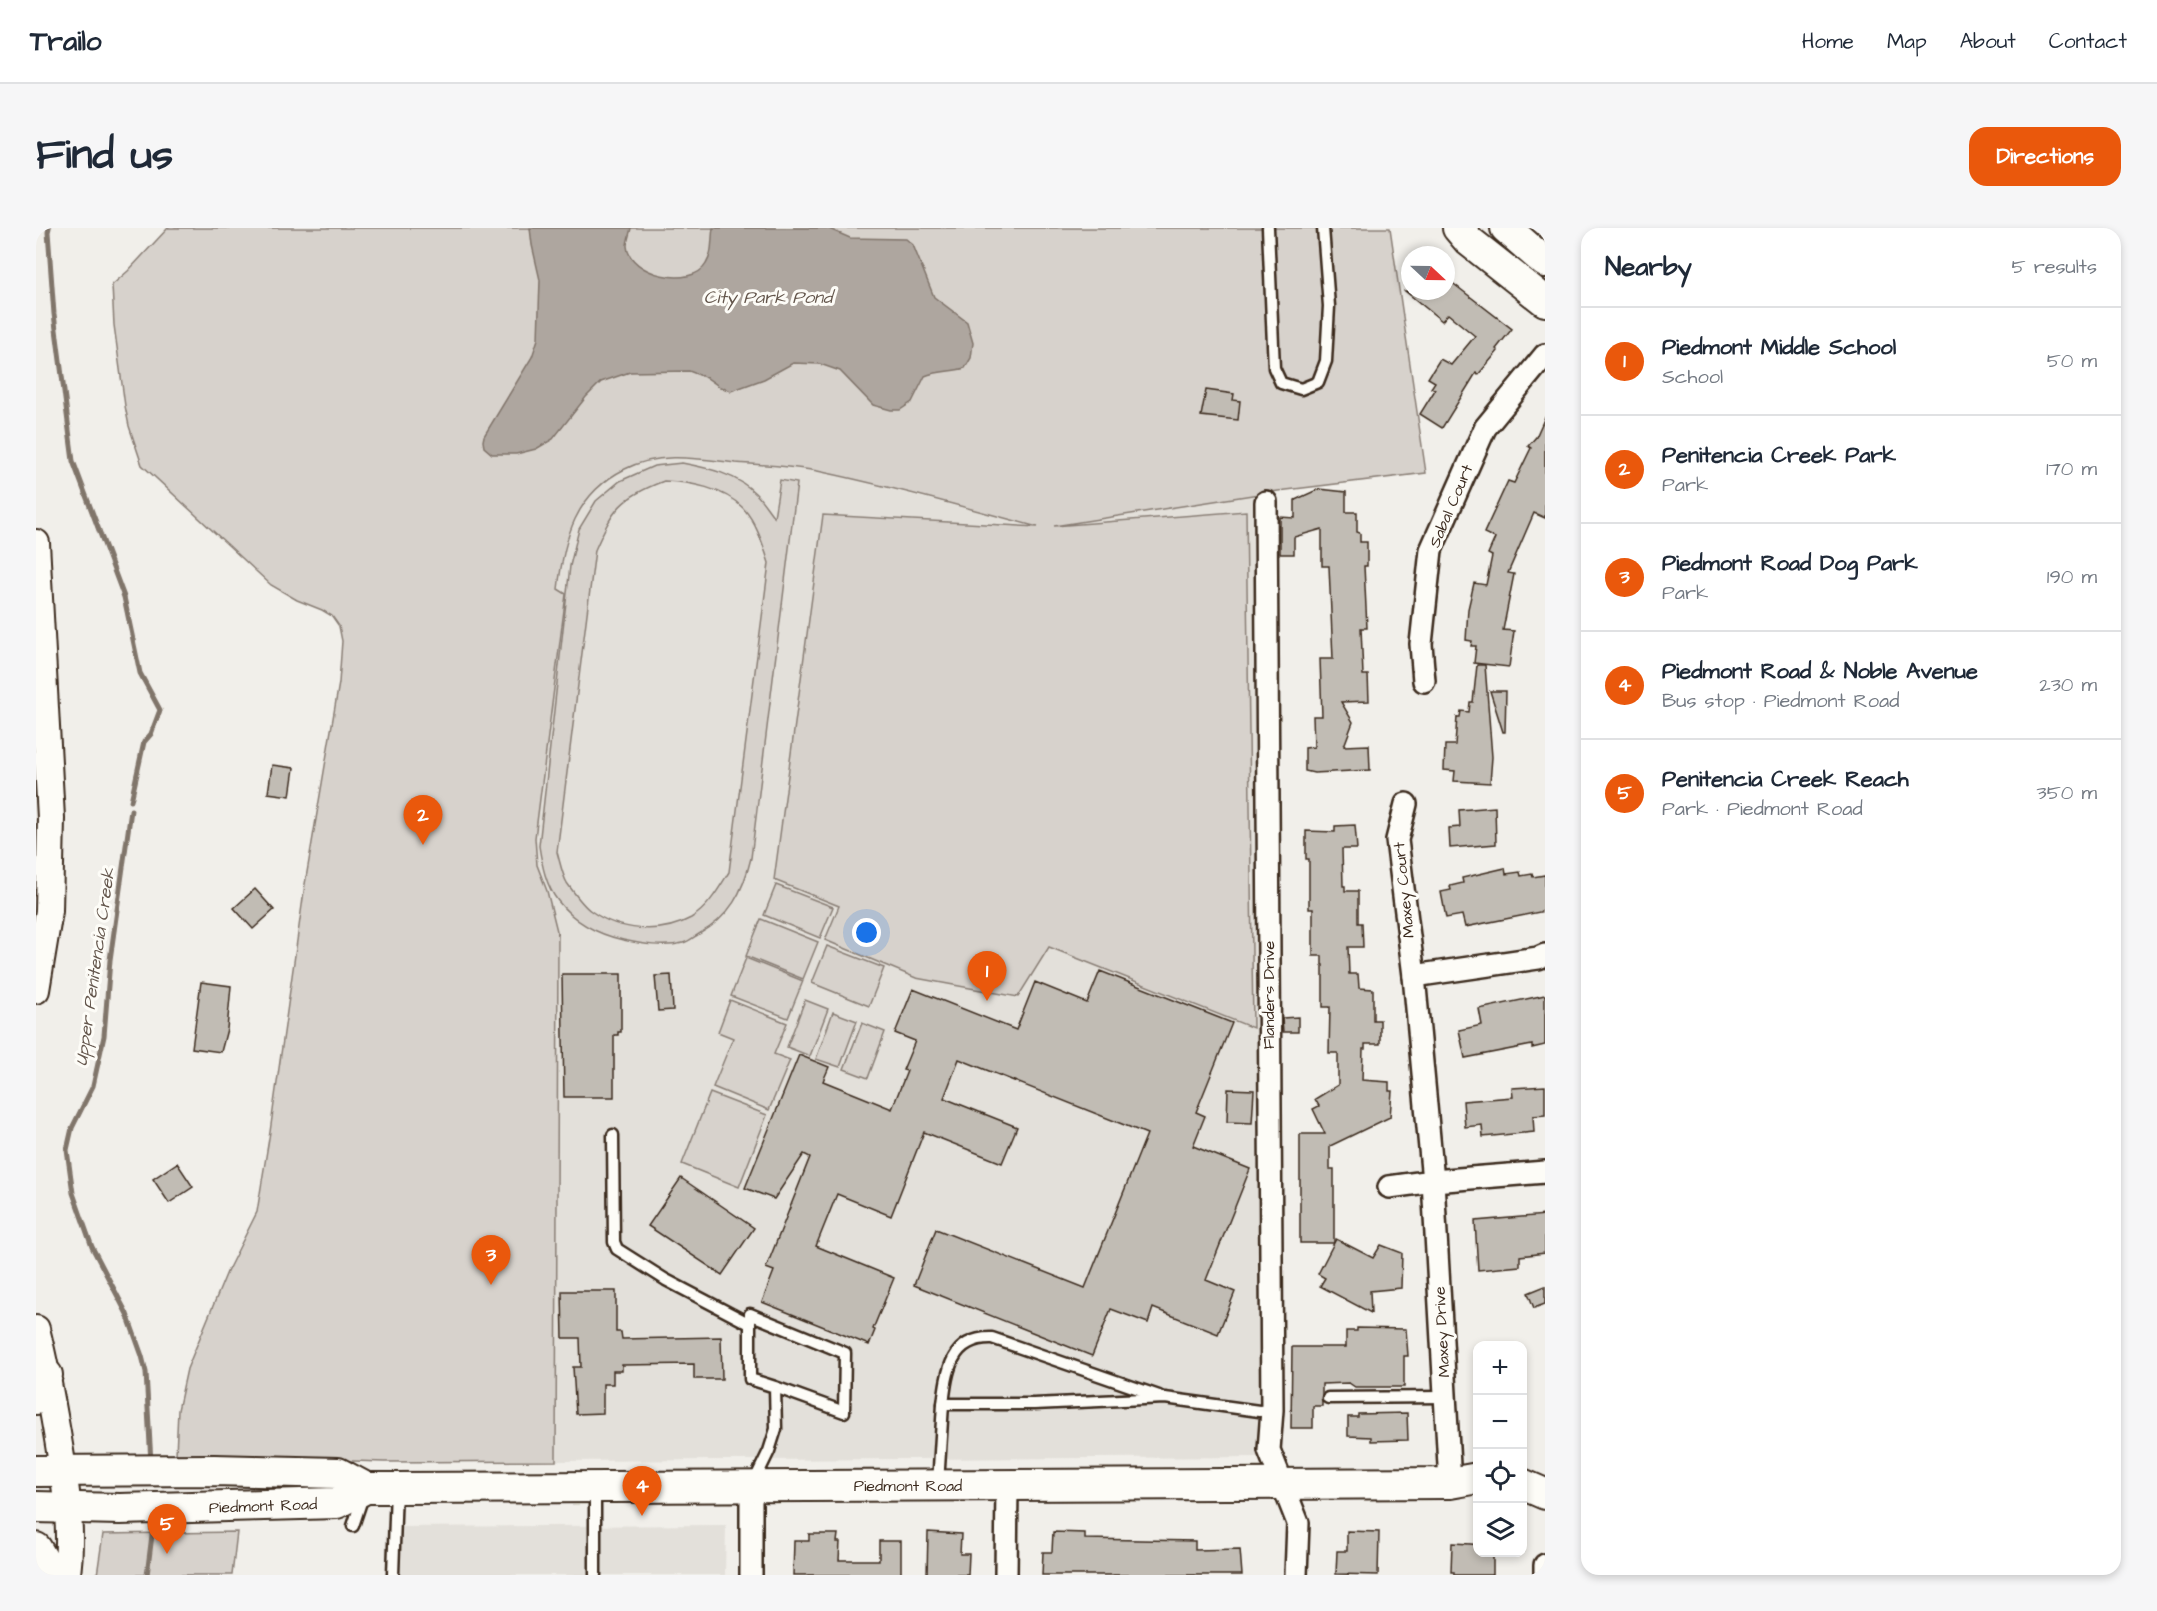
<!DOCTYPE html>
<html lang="en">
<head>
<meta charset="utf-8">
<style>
	:root { --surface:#fff; --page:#f6f6f7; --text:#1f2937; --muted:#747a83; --line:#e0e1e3; --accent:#ea580c }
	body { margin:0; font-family:"Architects Daughter",sans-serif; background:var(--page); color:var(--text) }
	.controls { position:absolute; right:18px; bottom:18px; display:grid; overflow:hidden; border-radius:12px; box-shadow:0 3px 9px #0003 }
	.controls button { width:54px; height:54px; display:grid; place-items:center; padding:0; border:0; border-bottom:2px solid var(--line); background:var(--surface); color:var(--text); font:30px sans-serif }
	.compass { position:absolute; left:1365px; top:18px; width:54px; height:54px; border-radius:50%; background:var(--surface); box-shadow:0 3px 9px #0003; rotate:112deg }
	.you { position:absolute; left:831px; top:705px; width:21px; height:21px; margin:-15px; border:4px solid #fff; border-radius:50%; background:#1a73e8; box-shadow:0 0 0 9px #1a73e833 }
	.badge { display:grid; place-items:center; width:39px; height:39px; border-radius:50%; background:var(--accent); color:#fff; font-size:20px; font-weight:700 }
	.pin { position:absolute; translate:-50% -50px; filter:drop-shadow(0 2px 3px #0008) }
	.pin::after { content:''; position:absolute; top:32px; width:21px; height:18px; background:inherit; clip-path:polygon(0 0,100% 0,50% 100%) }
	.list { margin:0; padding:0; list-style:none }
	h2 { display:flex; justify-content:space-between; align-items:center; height:78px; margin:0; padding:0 24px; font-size:26px }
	h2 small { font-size:20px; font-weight:400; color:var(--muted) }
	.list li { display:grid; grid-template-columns:39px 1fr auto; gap:18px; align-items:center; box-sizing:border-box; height:108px; padding:0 24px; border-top:2px solid var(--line) }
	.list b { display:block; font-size:22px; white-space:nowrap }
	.list p { margin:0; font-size:20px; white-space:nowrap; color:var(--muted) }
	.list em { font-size:20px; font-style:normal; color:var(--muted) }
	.icon { flex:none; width:33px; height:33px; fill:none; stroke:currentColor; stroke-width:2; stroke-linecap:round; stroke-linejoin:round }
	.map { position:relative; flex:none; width:1509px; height:1347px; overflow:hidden; border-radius:18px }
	header { display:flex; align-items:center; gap:36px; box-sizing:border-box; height:84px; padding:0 30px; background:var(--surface); border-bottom:2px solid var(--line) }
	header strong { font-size:28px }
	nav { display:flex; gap:33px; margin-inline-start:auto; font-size:21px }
	.intro { display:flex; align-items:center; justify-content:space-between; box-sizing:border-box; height:144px; padding:0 36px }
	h1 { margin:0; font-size:42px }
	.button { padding:15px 27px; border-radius:18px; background:var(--accent); color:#fff; font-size:21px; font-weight:700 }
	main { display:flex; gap:36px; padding:0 36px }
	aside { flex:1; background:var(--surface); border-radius:18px; box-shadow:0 3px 9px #0003 }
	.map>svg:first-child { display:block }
	.built { fill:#e3e0da }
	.green { fill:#d7d2cc; stroke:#897e75; stroke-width:1.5; fill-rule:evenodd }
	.water { fill:#aea69f; stroke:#80746b; stroke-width:1.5 }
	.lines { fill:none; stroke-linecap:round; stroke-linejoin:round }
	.stream { stroke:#80746b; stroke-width:5 }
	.building { fill:#c1bcb4; stroke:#3b2a1e; stroke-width:1.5 }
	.service-casing { stroke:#3b2a1e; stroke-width:15 }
	.minor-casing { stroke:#3b2a1e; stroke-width:26 }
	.tertiary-casing { stroke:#3b2a1e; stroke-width:30 }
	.secondary-casing { stroke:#3b2a1e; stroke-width:34 }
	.service { stroke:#fdfcf7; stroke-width:10 }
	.minor { stroke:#fdfcf7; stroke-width:21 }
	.tertiary { stroke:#fdfcf7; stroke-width:26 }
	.secondary { stroke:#fdfcf7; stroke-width:30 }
	.labels { text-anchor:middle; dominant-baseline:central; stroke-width:6; stroke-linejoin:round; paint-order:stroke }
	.street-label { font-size:16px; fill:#3b2a1e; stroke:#fdfcf7 }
	.water-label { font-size:18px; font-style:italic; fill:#63554b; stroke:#fdfcf7 }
</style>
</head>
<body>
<header>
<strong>Trailo</strong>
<nav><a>Home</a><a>Map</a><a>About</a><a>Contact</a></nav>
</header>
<div class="intro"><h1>Find us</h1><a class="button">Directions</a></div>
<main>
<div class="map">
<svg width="1509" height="1347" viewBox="0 0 1509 1347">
	<rect width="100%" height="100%" fill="#f1efea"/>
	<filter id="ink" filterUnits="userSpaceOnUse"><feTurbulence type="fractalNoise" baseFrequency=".0167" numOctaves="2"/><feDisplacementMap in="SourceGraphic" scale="12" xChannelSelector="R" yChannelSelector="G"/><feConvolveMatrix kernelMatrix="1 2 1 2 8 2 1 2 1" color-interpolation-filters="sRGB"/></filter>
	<g filter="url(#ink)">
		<g class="built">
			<path d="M640,229L784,243L1006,300L1219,266L1230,1229L520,1233L522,707L511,663L501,637L499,610L507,539L524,346L528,321L538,291L546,278L565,257L588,241L600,235L614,232Z"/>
			<path d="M690,1297L689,1347H349L350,1299Z"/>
		</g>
		<g class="green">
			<path d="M132,0H1354L1390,245L1242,263L1018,298L1210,283L1217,800L1013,719L982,769L880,750L789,712L803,678L738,652L787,287L1002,299C930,280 859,259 786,244C759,238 729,237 700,235C663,231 625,223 589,241C539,266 528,310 522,361L530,366L499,610L501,637L511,663L522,707L520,1233L348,1234L140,1227L142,1182L151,1141L191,1044L221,984L234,904L269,656L303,455L306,413L303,398L296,388L286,382L261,372L235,357L106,237L93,198L89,178L78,97L76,57L92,43Z"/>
			<path d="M646,235C672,240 701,246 720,266C727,273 732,282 738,289L744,252L761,255L715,630C707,664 694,689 663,706C658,709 652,714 647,715C628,720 606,716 587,712C561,706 539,695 522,673C510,658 506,637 503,618L534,338L543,301L560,273L584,253L618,238ZM628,253C654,254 688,260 707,280C720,294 727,316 733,335L693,644C683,660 672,680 655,690C624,707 583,703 555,683C546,677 537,663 531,655C526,646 524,634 521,624L559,322C577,281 585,269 628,253Z"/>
			<path d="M740,657L797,679L784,710L728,687Z"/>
			<path d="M725,691L782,714L767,751L710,728Z"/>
			<path d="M791,718L848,740L833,778L776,755Z"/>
			<path d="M710,730L767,753L752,790L695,768Z"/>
			<path d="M694,772L751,795L738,826L754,832L733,882L677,859L697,810L682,804Z"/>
			<path d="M769,772L792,781L774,828L751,819Z"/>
			<path d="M797,784L821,793L804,839L780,831Z"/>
			<path d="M826,795L849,804L832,850L808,841Z"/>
			<path d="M674,865L731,887L703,959L646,936Z"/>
			<path d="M201,1304L196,1347H61L67,1306Z"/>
		</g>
		<path class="water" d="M494,0H595C594,5 591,13 591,18C593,47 656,61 670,36C677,25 675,12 677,0H791L814,10L870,11L877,17L898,69L931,94L937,115L935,130L929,140C915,144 902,143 889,148L876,174L864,182H855L837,177L804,143L784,136L757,135L728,151L695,163L684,159L671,150L653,143L594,144L565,154L550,169L517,211L500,221L480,226H456L448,219L447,213L448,208L496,129L502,111L504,52L496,17Z"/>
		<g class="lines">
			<g class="stream">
				<path d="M13,0L12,4L18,86L37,233L88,369L104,445L124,482L115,506L108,514L95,573"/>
				<path d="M95,582L74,732L68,808L57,858L36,900L31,922L37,965L56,1019L91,1086L106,1128L110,1144L115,1235"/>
				<path d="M111,1347L116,1307L115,1289"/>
			</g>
		</g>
		<g class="building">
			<path d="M1410,50L1476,101L1460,121L1462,123L1442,147L1440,145L1406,200L1384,186L1399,162L1395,160L1399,154L1392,150L1404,131L1415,137L1439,108L1412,86L1406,93L1369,63H1410Z"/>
			<path d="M1170,162L1198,166L1197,172L1204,173L1202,192L1165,188Z"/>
			<path d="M1509,189V290L1498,285L1472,345L1478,346L1467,402L1478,403L1473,439L1438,435L1440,418H1435L1436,413L1430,412L1432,381L1438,355L1450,357L1456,328L1452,326L1459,310L1448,305L1472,253L1478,255L1495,220L1492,218L1500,209Z"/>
			<path d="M1283,261L1310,264V284H1321V304L1324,305V314H1331V338H1328L1331,400H1325L1327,447H1332L1333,473L1305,474L1317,494L1308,518L1333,517L1334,542L1278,545L1269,543V520L1278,519L1277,488H1286L1284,431H1297L1293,338H1286V301L1258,309V326H1244V289L1259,290V272Z"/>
			<path d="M1441,437H1449L1456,529L1454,555L1418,553L1419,543L1408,542L1409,517H1419L1421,489H1424L1425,483L1433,484L1434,474H1437Z"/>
			<path d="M1454,463H1470L1469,504H1467Z"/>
			<path d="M236,537L258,540L254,568L232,565Z"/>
			<path d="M1459,579L1460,616L1414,620L1413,600L1424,599L1423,582Z"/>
			<path d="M1319,597L1321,621H1306L1307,658H1309V663H1322V695H1326L1327,719H1312L1313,746H1322L1323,760L1337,761V792H1344V816H1329V821H1327L1326,852L1353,854V863H1356L1354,889L1294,918V941H1298V1015H1264V906H1289L1277,881L1283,878L1279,871L1302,857V825H1293L1294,779H1287V737H1286V728H1277V681H1273V631H1270V603L1299,604V598Z"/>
			<path d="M1469,640L1470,646L1484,644L1485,648L1496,646L1497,649L1509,647V683L1429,699L1426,687L1410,690L1405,664L1415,662L1414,658L1427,655L1426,650Z"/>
			<path d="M219,661L238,682L217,701L198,680Z"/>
			<path d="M1064,743L1196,795L1160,884L1169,888L1157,918L1214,941L1170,1052L1199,1064L1182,1106L1117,1080L1112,1095L1075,1081L1056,1128L878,1057L900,1001L1049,1060L1111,906L923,831L908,870L981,899L966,935L888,904L855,988L801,966L780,1018L858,1050L837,1101L839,1102L833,1117L726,1074L738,1043L730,1040L774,929L768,926L738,971L709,960L763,827L793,839L787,853L856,881L871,843L867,842L879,813L859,805L877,761L980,802L999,754L1051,775Z"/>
			<path d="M526,746H585V804H582V807H578V869H528Z"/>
			<path d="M635,747L637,782L622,783L619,748Z"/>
			<path d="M165,754L195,758L191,801L185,824L156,820Z"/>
			<path d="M1509,767V817L1496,820V817L1429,830L1423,802L1446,797L1443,781Z"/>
			<path d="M1262,789V804H1247L1246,790Z"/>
			<path d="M1509,858V887L1497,888L1498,904L1447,909L1446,897L1429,899L1427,873L1477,869L1476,860Z"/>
			<path d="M1192,861L1218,862L1216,895L1191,894Z"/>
			<path d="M141,935L157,959L133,975L117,951Z"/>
			<path d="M645,950L718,1000L686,1047L612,998Z"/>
			<path d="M1509,987V1025L1484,1028V1038L1442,1042L1439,993Z"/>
			<path d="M1300,1011L1337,1030L1345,1017L1366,1025L1365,1060L1334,1063L1335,1085L1284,1058L1289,1050L1282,1046Z"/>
			<path d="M1509,1058V1076L1498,1080L1492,1065Z"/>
			<path d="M526,1063H580V1104H585L586,1111L685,1109L686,1151H658V1136L586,1137V1143H577V1156H567V1185L540,1186L537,1139H545L544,1110H527Z"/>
			<path d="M1321,1100L1370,1101L1372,1128H1368V1159H1319L1313,1155L1286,1156V1178H1277V1200H1255L1256,1119H1310V1103H1321Z"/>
			<path d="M1371,1185L1372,1212L1335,1213V1209L1312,1208V1189H1322V1186Z"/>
			<path d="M1311,1303L1343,1304L1342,1347L1300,1346L1301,1323H1311Z"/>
			<path d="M892,1304L925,1306L924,1326H933L932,1347H891Z"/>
			<path d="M1017,1304L1049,1305V1311L1159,1313V1322L1204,1321L1206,1347H1006L1007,1324H1016Z"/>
			<path d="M773,1306H802L801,1314H804L803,1332H843V1313H865V1347H757L758,1313H773Z"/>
			<path d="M1416,1315L1435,1316L1442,1317V1324H1457V1347H1418V1344H1415Z"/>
		</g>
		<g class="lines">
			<defs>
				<g id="service">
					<path d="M1232,0L1238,140L1245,155L1265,161L1282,154L1290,133L1293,78L1287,0"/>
					<path d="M577,907L578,1014L581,1021L630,1052L714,1096"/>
					<path d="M1292,1170L1409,1169"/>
					<path d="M907,1176C911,1143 915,1109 956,1110L1123,1168"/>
					<path d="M717,1256L733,1223L740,1201L739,1159L808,1184L809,1125L714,1086V1151L739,1159"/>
					<path d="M902,1256L907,1176H998L1129,1170L1223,1183L1236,1182"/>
					<path d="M559,1260V1347"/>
					<path d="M317,1298L327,1268"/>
					<path d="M357,1347L360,1261"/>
				</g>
				<g id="minor">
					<path d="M1230,274L1236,1182L1233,1222L1262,1295L1260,1347"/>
					<path d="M1388,453L1385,416L1395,322L1449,200L1509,127"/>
					<path d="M1370,576L1361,612L1378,748L1397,953L1414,1255"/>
					<path d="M1378,748L1502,730L1509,727"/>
					<path d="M1353,959L1397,953L1509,944"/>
					<path d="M715,1259V1347"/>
					<path d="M970,1347L971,1258"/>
					<path d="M1509,1347V1337"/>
				</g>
				<g id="tertiary">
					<path d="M0,315L15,590L13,683L0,762"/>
					<path d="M0,1101C9,1136 15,1170 21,1205C29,1252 37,1299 31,1347"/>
				</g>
				<g id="secondary">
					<path d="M1422,0L1433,13L1509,73"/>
					<path d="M1470,0L1509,34"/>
					<path d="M0,1171L11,1147"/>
					<path d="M0,1243L178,1242L302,1245L330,1260H360L1414,1255L1442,1250"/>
					<path d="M1486,1256L1509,1266"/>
					<path d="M0,1279L84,1281L301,1275L330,1260"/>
					<path d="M0,1320L16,1347"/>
				</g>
			</defs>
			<use href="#service" class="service-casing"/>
			<use href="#minor" class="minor-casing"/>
			<use href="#tertiary" class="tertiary-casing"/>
			<use href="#secondary" class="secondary-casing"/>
			<use href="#service" class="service"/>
			<use href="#minor" class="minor"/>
			<use href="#tertiary" class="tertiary"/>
			<use href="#secondary" class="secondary"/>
		</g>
	</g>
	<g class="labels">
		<g class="street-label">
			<text transform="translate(1415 278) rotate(-67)">Sabal Court</text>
			<text transform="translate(1368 662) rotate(-96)">Maxey Court</text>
			<text transform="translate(1233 767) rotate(-90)">Flanders Drive</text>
			<text transform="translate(1406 1104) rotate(-93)">Maxey Drive</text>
			<text x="872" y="1258">Piedmont Road</text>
			<text transform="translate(227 1278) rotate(-2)">Piedmont Road</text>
		</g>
		<g class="water-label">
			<text x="732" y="69">City Park Pond</text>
			<text transform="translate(59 739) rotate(-82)">Upper Penitencia Creek</text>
		</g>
	</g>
</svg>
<div class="controls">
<button>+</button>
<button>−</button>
<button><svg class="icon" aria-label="locate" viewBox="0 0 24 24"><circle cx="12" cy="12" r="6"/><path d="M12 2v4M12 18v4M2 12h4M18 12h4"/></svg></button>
<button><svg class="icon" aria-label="layers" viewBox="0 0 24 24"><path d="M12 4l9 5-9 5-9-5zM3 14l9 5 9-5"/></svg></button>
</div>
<svg class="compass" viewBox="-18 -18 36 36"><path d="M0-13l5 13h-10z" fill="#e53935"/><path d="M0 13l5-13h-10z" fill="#747a83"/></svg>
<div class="you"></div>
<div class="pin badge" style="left:951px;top:773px">1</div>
<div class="pin badge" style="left:387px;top:617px">2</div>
<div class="pin badge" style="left:455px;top:1057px">3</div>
<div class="pin badge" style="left:606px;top:1288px">4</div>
<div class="pin badge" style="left:131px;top:1326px">5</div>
</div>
<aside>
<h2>Nearby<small>5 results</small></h2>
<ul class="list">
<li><span class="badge">1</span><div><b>Piedmont Middle School</b><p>School</p></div><em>50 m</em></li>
<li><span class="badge">2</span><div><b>Penitencia Creek Park</b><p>Park</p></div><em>170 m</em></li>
<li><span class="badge">3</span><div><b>Piedmont Road Dog Park</b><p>Park</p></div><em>190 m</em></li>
<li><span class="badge">4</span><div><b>Piedmont Road &amp; Noble Avenue</b><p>Bus stop · Piedmont Road</p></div><em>230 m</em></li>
<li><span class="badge">5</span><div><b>Penitencia Creek Reach</b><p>Park · Piedmont Road</p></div><em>350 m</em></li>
</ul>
</aside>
</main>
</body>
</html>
